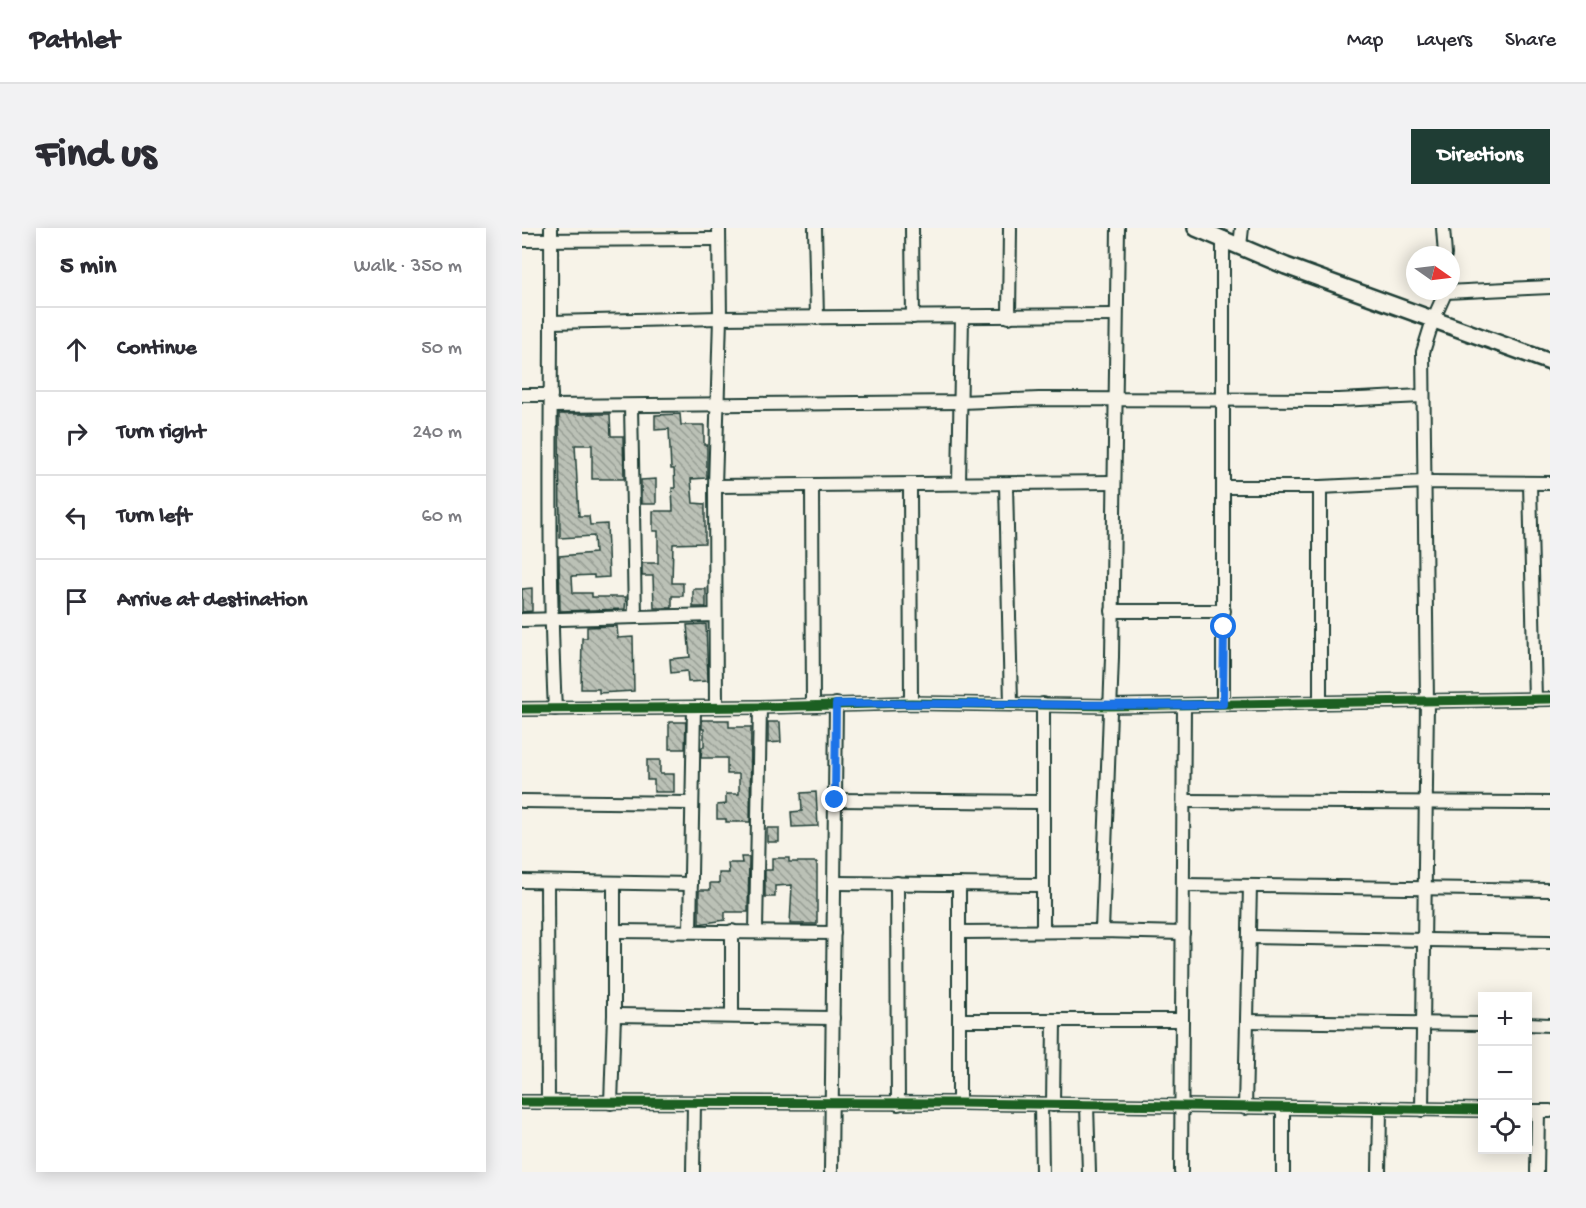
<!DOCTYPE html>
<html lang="en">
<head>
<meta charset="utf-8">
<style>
	:root { --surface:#fff; --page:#f2f2f3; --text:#2b2b33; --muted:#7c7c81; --line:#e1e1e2; --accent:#1f3d34 }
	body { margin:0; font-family:"Gochi Hand",sans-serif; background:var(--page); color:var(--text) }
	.controls { position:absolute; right:18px; bottom:18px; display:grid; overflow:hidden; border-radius:0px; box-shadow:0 3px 15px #0003 }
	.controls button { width:54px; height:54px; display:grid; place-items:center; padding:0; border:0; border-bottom:2px solid var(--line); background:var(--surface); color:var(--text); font:30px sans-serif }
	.compass { position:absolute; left:884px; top:18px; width:54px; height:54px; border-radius:50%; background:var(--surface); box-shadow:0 3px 15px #0003; rotate:104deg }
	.stop { position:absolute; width:18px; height:18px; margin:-14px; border:4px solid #1a73e8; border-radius:50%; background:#fff }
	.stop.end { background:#1a73e8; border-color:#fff; box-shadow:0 2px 6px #0008 }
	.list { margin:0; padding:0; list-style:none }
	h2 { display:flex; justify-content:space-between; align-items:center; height:78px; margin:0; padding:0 24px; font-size:26px }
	h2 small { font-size:20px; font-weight:400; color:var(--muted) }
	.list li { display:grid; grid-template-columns:39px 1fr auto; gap:18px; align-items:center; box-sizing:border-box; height:84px; padding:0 24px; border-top:2px solid var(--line) }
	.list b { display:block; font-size:22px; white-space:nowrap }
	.list em { font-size:20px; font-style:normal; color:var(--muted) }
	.icon { flex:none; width:33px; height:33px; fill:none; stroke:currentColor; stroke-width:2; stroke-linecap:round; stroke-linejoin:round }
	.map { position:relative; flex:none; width:1028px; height:944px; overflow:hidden; border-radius:0px }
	header { display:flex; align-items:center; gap:36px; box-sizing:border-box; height:84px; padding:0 30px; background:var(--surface); border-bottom:2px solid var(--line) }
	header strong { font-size:28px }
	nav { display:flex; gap:33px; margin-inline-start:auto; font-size:21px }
	.intro { display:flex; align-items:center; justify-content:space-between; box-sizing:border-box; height:144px; padding:0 36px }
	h1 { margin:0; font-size:42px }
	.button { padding:15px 27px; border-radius:0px; background:var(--accent); color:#fff; font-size:21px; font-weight:700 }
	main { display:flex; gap:36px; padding:0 36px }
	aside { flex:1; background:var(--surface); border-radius:0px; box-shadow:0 3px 15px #0003 }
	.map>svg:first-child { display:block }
	.building { fill:url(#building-back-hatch); stroke:#1f3d34; stroke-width:1.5 }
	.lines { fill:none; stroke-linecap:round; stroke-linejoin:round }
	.minor-casing { stroke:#1f3d34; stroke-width:16 }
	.major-casing { stroke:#1f3d34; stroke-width:20 }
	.minor { stroke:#f7f3e8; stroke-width:12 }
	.major { stroke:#f7f3e8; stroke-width:15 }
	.cycleway-casing { stroke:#f7f3e8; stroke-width:13 }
	.cycleway { stroke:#1b5e20; stroke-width:9 }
	.route { stroke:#1a73e8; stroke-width:8 }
</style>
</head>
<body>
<header>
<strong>Pathlet</strong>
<nav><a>Map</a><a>Layers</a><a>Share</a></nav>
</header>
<div class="intro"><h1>Find us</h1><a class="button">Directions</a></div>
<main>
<aside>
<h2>5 min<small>Walk · 350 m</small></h2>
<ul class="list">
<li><svg class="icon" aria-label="ahead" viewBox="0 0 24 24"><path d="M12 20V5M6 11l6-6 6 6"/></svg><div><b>Continue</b></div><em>50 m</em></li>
<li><svg class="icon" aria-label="right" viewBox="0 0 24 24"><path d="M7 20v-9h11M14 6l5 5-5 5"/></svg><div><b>Turn right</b></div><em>240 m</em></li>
<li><svg class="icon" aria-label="left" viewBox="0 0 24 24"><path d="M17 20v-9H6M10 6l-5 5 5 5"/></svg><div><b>Turn left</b></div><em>60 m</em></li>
<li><svg class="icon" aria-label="arrive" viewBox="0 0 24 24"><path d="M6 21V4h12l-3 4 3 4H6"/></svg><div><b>Arrive at destination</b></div></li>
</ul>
</aside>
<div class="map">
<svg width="1028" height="944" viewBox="0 0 1028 944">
	<defs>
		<pattern id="building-back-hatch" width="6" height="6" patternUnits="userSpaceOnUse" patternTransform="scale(1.5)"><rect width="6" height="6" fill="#bbc1b6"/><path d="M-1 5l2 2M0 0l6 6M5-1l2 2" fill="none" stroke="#979e95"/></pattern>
	</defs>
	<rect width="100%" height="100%" fill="#f7f3e8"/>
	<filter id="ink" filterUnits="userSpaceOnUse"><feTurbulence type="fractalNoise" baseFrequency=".0167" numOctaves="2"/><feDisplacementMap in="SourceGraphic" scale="12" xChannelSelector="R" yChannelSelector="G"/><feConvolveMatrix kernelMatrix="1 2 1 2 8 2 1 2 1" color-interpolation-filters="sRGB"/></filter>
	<g filter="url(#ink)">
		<g class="building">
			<path d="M37,186H88L89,208H101L102,251H70V217H53L57,288H67L68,297L85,296L87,349L72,350V347L50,348L51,365H70V369H104L103,381L38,383L37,328L73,325L72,308L38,310Z"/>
			<path d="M158,186L159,197H182V217H185V250L169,251L171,275L183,276V315L151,316L150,355H161V368H150V380H132L131,348H120V335H136V303H131V283H151L150,260H153L152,241H149L147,201L133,202V187Z"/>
			<path d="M134,251V276H119V252Z"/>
			<path d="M10,360V383L0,384V361Z"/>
			<rect x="171" y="361" width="13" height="18"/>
			<path d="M184,396L186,453L166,454L165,443L149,445L148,431L168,429L165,397Z"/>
			<path d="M95,398L96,410L111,409L112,463L77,465V461H59L60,410H65V399Z"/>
			<path d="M180,492H207V499H229L228,594H204V591H195V577L204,576V566H217V546H205V530H179L180,519H182V501H180Z"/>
			<path d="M147,494H164L163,521H147Z"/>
			<path d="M246,494H258L259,514L246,515Z"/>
			<path d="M125,532H138V546H152V564H132V552H125Z"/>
			<path d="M294,564L296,598L270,599L269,584L280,583L279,565Z"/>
			<rect x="245" y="600" width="12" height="14"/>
			<path d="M219,629H227L226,684H203V692L177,696V662H188V655H197V645H207L206,635H220Z"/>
			<path d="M250,630H267V634H295V696H268L270,657L253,658V669H243V642H250Z"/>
		</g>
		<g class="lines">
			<defs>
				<g id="minor">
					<path d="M29,0C30,160 25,321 33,481"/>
					<path d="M293,0L295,90"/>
					<path d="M390,0L391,89"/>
					<path d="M921,0L923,27"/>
					<path d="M701,10V476"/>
					<path d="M0,12L197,11"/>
					<path d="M718,18L720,0"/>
					<path d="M924,64L1028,59"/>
					<path d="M487,89L488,0"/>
					<path d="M29,94L198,90L594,87"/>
					<path d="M0,167H29"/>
					<path d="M29,178L439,174L517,171L817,172L900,168"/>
					<path d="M109,178L113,389"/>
					<path d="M437,255L440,89"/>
					<path d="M1008,255L1013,472"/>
					<path d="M388,256L389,475"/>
					<path d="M484,256L489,476"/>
					<path d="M193,258L592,254"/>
					<path d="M290,258L291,477"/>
					<path d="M701,259H798L903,254L1028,255"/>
					<path d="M798,259V475"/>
					<path d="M590,383H702"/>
					<path d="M0,392L193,387"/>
					<path d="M521,476V703"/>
					<path d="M194,479L193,258L198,90L197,0"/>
					<path d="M0,481L238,479L389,475L588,478L1028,471"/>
					<path d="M313,572L520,574"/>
					<path d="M0,573L170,575"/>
					<path d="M662,573L1028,575"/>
					<path d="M0,653L169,656"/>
					<path d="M25,654L26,874"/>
					<path d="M312,655L520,657"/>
					<path d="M375,655L376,876"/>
					<path d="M437,656V875"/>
					<path d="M661,657L1028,662"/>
					<path d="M168,702L172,480"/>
					<path d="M92,703L312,705"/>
					<path d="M210,703V788"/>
					<path d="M234,703L238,479"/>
					<path d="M580,703L590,429L596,0"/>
					<path d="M438,704L580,703L661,705"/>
					<path d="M727,709L1028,714"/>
					<path d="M92,787L311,790"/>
					<path d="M438,792H660"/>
					<path d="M725,793L960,796"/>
					<path d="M1005,796L1028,797"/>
					<path d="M0,874L437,875L960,882"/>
					<path d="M89,875L92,787V655"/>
					<path d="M519,876L520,944"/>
					<path d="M531,877L532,792"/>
					<path d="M565,877L567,944"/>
					<path d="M723,880L728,658"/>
					<path d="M761,881V944"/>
					<path d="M900,882L905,474L901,124L911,92L924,63"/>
					<path d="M1005,883H1028"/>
					<path d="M171,944L172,875"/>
					<path d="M309,944L314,476"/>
					<path d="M659,944L662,477"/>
					<path d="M857,944L858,882"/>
					<path d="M1015,944L1016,883"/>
				</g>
				<path id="major" d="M674,0L764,38L1028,134"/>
			</defs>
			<use href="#minor" class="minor-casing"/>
			<use href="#major" class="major-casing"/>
			<use href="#minor" class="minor"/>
			<use href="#major" class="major"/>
			<defs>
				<g id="cycleway">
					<path d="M0,481L238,479L389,475L588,478L1028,471"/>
					<path d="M0,874L437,875L960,882"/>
				</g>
			</defs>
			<use href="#cycleway" class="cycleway-casing"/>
			<use href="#cycleway" class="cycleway"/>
		</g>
	</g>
	<g class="lines" filter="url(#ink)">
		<path class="route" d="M313,572L314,476C443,474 572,479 701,476L702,399"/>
	</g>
</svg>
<div class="controls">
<button>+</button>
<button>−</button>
<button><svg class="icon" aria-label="locate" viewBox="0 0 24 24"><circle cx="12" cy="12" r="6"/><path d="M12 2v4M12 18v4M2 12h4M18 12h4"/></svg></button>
</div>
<svg class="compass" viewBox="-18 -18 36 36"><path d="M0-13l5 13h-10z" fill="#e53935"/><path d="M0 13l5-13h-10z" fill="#7c7c81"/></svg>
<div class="stop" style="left:702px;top:399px"></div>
<div class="stop end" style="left:313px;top:572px"></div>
</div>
</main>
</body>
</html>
